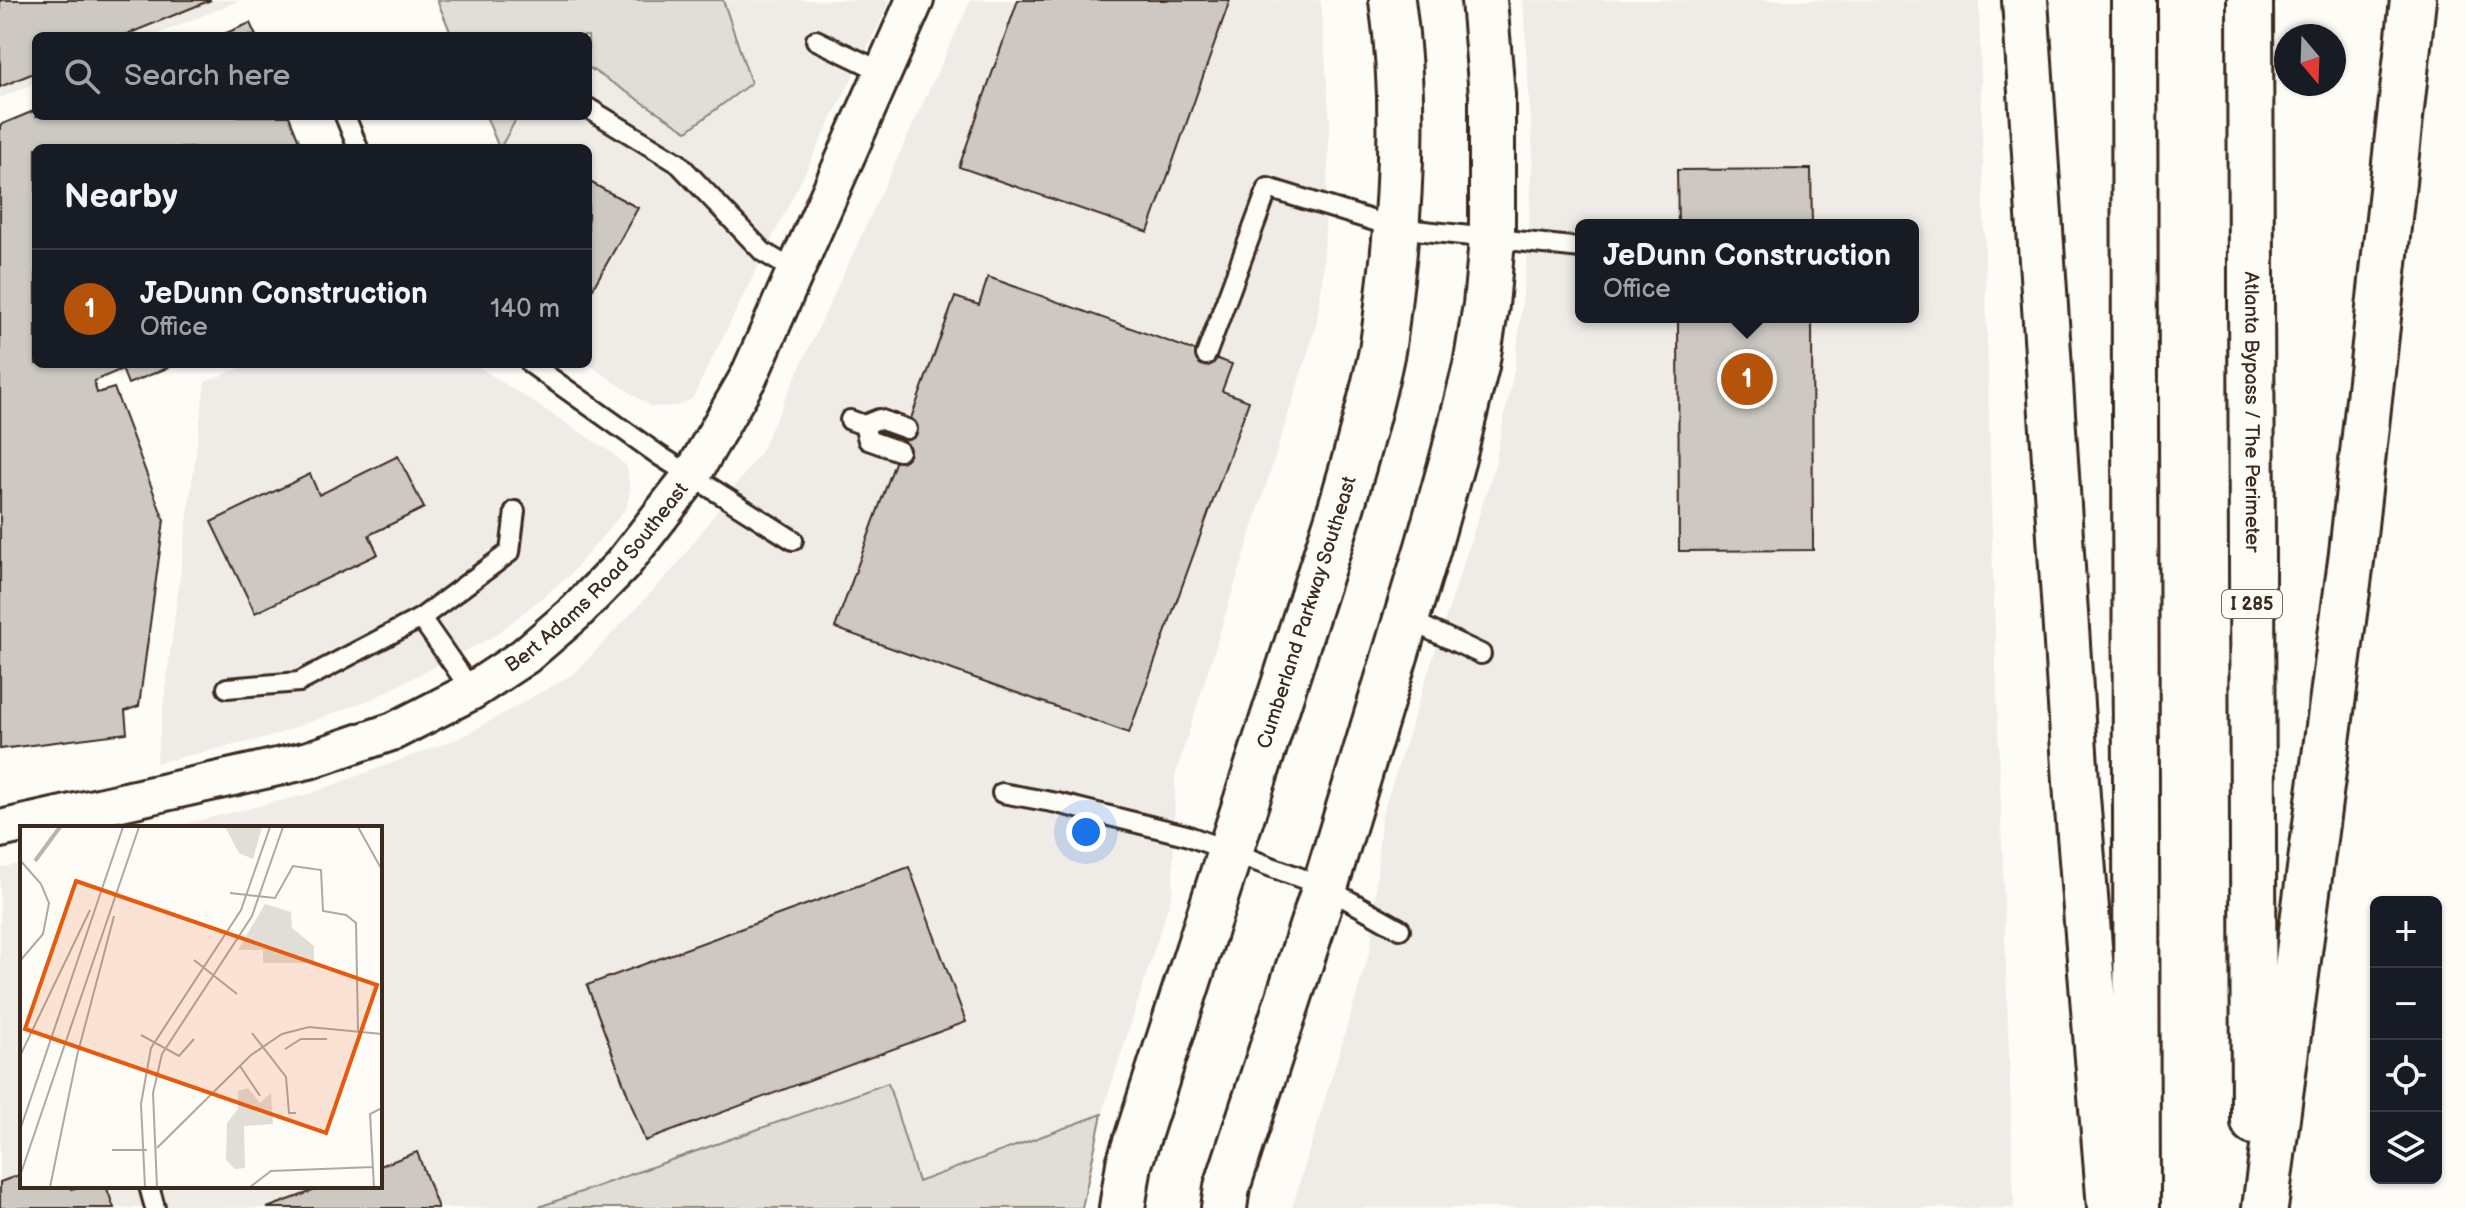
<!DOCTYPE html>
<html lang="en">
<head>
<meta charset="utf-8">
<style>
	:root { --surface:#171b24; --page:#20242c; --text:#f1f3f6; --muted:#9ea1a6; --line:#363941; --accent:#b45309 }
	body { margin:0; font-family:"Balsamiq Sans",sans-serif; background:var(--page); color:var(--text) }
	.controls { position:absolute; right:24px; bottom:24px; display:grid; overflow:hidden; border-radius:12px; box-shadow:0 2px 6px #0004 }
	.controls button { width:72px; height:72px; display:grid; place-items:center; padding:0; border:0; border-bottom:2px solid var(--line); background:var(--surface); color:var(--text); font:40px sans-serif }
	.compass { position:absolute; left:2274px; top:24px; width:72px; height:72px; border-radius:50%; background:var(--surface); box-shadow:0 2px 6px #0004; rotate:161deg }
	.you { position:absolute; left:1086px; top:832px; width:28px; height:28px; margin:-20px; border:6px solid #fff; border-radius:50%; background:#1a73e8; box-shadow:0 0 0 12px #1a73e833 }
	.badge { display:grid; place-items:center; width:52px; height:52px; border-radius:50%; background:var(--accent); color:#fff; font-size:26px; font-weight:700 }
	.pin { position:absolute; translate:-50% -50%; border:4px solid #fff; box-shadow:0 2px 8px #0006 }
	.popup { position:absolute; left:1575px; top:219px; width:344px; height:104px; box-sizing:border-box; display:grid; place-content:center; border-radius:12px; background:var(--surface); filter:drop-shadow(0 2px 6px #0005); font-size:26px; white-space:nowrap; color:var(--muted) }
	.popup b { font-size:30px; color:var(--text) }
	.popup::after { content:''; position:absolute; left:50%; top:100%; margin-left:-16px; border:16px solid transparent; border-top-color:var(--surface) }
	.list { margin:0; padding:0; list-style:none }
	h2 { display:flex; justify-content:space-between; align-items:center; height:104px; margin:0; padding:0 32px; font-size:34px }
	h2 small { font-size:26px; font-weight:400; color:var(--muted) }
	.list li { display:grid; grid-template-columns:52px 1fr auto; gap:24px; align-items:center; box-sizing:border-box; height:120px; padding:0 32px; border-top:2px solid var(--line) }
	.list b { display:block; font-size:30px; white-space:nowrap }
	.list p { margin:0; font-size:26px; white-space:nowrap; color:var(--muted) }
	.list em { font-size:26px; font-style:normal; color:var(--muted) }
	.icon { flex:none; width:44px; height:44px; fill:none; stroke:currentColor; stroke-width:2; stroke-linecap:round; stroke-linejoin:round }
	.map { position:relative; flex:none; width:2466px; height:1208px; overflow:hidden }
	.search { position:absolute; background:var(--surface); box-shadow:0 2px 6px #0004; left:32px; top:32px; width:560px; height:88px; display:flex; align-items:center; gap:20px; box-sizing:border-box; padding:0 28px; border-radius:12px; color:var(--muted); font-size:30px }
	.panel { position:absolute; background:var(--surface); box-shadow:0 2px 6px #0004; left:32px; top:144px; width:560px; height:224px; border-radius:12px }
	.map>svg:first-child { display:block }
	.built { fill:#efece7; fill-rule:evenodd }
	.green { fill:#e1ded7; stroke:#8e847a; stroke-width:2 }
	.building { fill:#cdc8c2; stroke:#3b2a1e; stroke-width:2 }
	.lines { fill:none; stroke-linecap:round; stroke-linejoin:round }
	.lane-casing { stroke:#3b2a1e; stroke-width:24 }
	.street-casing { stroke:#3b2a1e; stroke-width:42 }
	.secondary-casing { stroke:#3b2a1e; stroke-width:50 }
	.highway-casing { stroke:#3b2a1e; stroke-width:50 }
	.lane { stroke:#fdfcf7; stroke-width:18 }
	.street { stroke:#fdfcf7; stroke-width:36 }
	.secondary { stroke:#fdfcf7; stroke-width:44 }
	.highway { stroke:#fdfcf7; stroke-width:44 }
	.labels { text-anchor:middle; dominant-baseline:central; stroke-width:6; stroke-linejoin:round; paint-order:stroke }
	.shield { fill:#fdfcf7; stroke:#75695f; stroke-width:2 }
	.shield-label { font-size:18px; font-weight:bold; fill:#3b2a1e }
	.street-label { font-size:20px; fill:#3b2a1e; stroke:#fdfcf7 }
	.inset-river { fill:none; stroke:#bbb4ad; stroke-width:4 }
	.inset-road { fill:none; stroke:#afa8a0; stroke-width:2 }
	.view { fill:#e8590c; fill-opacity:0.15; stroke:#e8590c; stroke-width:4 }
	.inset-edge { fill:none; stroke:#3b2a1e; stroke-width:4 }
</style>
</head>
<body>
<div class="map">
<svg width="2466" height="1208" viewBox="0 0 2466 1208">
	<rect width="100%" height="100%" fill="#fdfcf7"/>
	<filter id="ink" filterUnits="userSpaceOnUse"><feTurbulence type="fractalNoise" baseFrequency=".0125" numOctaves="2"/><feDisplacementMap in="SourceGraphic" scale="16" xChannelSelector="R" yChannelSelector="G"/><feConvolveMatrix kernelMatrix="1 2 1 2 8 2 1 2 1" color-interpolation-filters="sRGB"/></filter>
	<g filter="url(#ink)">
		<g class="built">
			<path d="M0,0H241L153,36H36V83L0,98Z"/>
			<path d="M723,0H891L692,399L676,406L651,407L588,364V148H500L518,116H588V67L687,131L751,83Z"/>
			<path d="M971,0H1321L1330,124L1323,274L1316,326L1175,776L1173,891L1102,1114L918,1182L888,1083L536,1208H0V868L22,863V1186H380V828H167L309,794L462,737L575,673L677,565L761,451Z"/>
			<path d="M1523,0H1979L1992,541L2014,1208H1292L1371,947L1381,818L1493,472L1515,365L1527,259L1533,154ZM1581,225H1913V317H1581Z"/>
			<path d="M250,364H474L611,452L627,467L630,489L627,507L570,575L496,635L372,699L269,737L156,763L205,382Z"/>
		</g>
		<g class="green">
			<path d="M437,0H723L751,83L687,131L588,67V36H452Z"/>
			<path d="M486,116H518L500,148H499Z"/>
			<path d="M888,1083L918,1182L1102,1114L1082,1208H536Z"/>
		</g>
		<g class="building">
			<path d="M0,0H211L123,36H36V72L0,87Z"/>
			<path d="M1018,0H1230L1148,232L959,167Z"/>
			<path d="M250,23L256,36H219Z"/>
			<path d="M36,110V116H289L302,148H36V364H177L128,384L122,369L94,381L97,393L114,388L164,520L139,706L125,711L127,733L0,749V125Z"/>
			<path d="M1811,169L1812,225H1678L1677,170Z"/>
			<path d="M588,181L638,208L589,295L588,294Z"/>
			<path d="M988,277L1232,364L1222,391L1249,401L1129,733L835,628L955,297L979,305Z"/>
			<path d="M1678,317H1812L1813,550L1679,551Z"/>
			<path d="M398,456L424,508L369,535L378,554L255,613L211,522L310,474L319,495Z"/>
			<path d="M909,867L966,1022L645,1141L587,985Z"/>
			<path d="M417,1152L438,1208H267L326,1186H380V1166Z"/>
			<path d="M22,1174V1186H70L71,1189L82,1186H106L114,1208H0V1182Z"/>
		</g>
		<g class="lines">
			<defs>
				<g id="lane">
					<path d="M816,40L883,72"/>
					<path d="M588,108L678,163L763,252L795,271"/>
					<path d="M345,116L358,148"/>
					<path d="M1206,355L1268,188L1397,228L1581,248"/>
					<path d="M531,364L660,456L793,540"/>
					<path d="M850,420L864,425L879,419L907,429"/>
					<path d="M864,425L868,440L899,451"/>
					<path d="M421,618L472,691"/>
					<path d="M1407,619L1481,654"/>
					<path d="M227,688L299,682L421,618L510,552L515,511"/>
					<path d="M1002,793L1057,803L1186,835L1325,887L1400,929"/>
					<path d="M149,1186L155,1208"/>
				</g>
				<g id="street">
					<path id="s1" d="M0,829L309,760L394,731L472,691L525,656L575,613L622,565L692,475L749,376L915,0"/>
				</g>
				<g id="secondary">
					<path id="s2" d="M1122,1208L1129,1164L1337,521C1354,465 1370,409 1382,351C1386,327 1388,303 1391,279C1402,186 1405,92 1392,0"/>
					<path d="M1224,1208L1227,1187L1325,887L1428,547L1453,458L1476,366L1486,305L1492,240V95L1484,0"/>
				</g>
				<g id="highway">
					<path d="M2025,0L2077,797L2110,1208"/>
					<path d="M2134,0L2137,1208"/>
					<path id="s3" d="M2250,0L2254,1122"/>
					<path d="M2265,1208L2352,553L2413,0"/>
				</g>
			</defs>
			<use href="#lane" class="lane-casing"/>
			<use href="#street" class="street-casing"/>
			<use href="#secondary" class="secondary-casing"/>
			<use href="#highway" class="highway-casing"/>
			<use href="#lane" class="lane"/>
			<use href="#street" class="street"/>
			<use href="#secondary" class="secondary"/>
			<use href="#highway" class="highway"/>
		</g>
	</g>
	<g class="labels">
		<rect class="shield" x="2222" y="590" width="60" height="28" rx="6"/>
		<g class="shield-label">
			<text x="2252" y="604">I 285</text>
		</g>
		<g class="street-label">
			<text stroke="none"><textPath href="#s3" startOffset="412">Atlanta Bypass / The Perimeter</textPath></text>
			<text stroke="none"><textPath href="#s1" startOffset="664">Bert Adams Road Southeast</textPath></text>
			<text stroke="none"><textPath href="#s2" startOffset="624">Cumberland Parkway Southeast</textPath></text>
		</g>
	</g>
	<g transform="translate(20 826)">
		<rect width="362" height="362" fill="#fdfcf7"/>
		<path d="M205,1H242L233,33L219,27ZM245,78L271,86L272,102L294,120V137H243V124H218ZM228,262L240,277L251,267L253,298L224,300L225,342L215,343L206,334L207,297L218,283V265Z" fill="#e1ded7"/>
		<path class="inset-river" d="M15,35L40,1"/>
		<path class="inset-road" d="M338,1L362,44M0,34L21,58L29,77L23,108L0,135M210,67L255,72L273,40L301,44L303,85L326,89L336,97L338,205M174,134L217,168M232,207L266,251L269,287H276M121,209L159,230L174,213M265,223L281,213H307M0,230L70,84M220,240L240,270M0,304L103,1M137,322L231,229L262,208L289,201L362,208M92,324H127M0,350L119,1M30,361L57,230L94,90M125,361L121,278L131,222L221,84L250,1M137,361L133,267L142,228L232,90L263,1M230,361L251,345L353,341M354,361L350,288L362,282"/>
		<path class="view" d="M56,55L357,159L306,307L5,203Z"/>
		<rect width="362" height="362" class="inset-edge"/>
	</g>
</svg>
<div class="controls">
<button>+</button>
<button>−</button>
<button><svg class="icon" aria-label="locate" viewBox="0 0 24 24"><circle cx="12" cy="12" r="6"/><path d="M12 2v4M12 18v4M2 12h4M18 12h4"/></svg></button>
<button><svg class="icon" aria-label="layers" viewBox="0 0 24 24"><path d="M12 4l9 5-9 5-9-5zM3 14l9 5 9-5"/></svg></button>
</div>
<svg class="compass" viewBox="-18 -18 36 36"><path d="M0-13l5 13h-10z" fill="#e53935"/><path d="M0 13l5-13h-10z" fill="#9ea1a6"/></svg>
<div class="you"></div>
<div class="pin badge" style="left:1747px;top:379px">1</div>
<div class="popup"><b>JeDunn Construction</b>Office</div>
<div class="search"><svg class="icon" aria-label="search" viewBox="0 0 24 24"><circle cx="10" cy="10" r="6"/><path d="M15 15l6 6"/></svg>Search here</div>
<section class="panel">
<h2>Nearby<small></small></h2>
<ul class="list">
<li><span class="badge">1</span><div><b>JeDunn Construction</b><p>Office</p></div><em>140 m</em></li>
</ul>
</section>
</div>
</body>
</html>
